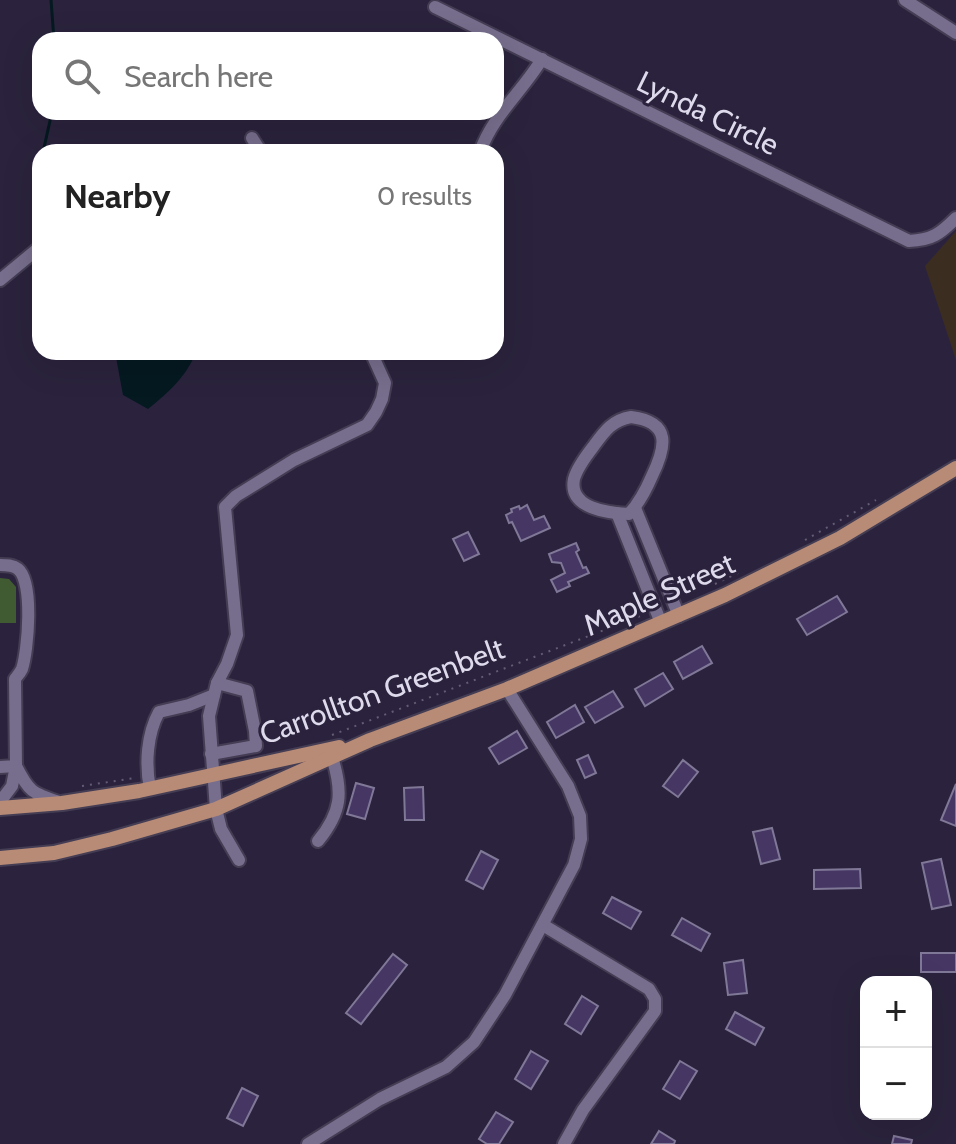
<!DOCTYPE html>
<html lang="en">
<head>
<meta charset="utf-8">
<style>
	:root { --surface:#fff; --page:#f6f6f6; --text:#222; --muted:#767676; --line:#e0e0e0 }
	body { margin:0; font-family:Cabin,sans-serif; background:var(--page); color:var(--text) }
	.controls { position:absolute; right:24px; bottom:24px; display:grid; overflow:hidden; border-radius:16px; box-shadow:0 8px 32px #0002 }
	.controls button { width:72px; height:72px; display:grid; place-items:center; padding:0; border:0; border-bottom:2px solid var(--line); background:var(--surface); color:var(--text); font:40px sans-serif }
	.list { margin:0; padding:0; list-style:none }
	h2 { display:flex; justify-content:space-between; align-items:center; height:104px; margin:0; padding:0 32px; font-size:34px }
	h2 small { font-size:26px; font-weight:400; color:var(--muted) }
	.icon { flex:none; width:44px; height:44px; fill:none; stroke:currentColor; stroke-width:2; stroke-linecap:round; stroke-linejoin:round }
	.map { position:relative; flex:none; width:956px; height:1144px; overflow:hidden }
	.search { position:absolute; background:var(--surface); box-shadow:0 8px 32px #0002; left:32px; top:32px; width:472px; height:88px; display:flex; align-items:center; gap:20px; box-sizing:border-box; padding:0 28px; border-radius:24px; color:var(--muted); font-size:30px }
	.panel { position:absolute; background:var(--surface); box-shadow:0 8px 32px #0002; left:32px; top:144px; width:472px; height:216px; border-radius:24px }
	.map>svg:first-child { display:block }
	.education { fill:#3c2d21 }
	.green { fill:#405b32 }
	.water { fill:#051921 }
	.lines { fill:none; stroke-linecap:round; stroke-linejoin:round }
	.stream { stroke:#051921; stroke-width:3 }
	.building { fill:#453664; stroke:#807897; stroke-width:2 }
	.minor-casing { stroke:#443d54; stroke-width:16 }
	.major-casing { stroke:#443d54; stroke-width:18 }
	.path { stroke:#635c74; stroke-width:2; stroke-dasharray:2 6; stroke-linecap:butt }
	.minor { stroke:#776e8d; stroke-width:12 }
	.major { stroke:#b88b76; stroke-width:14 }
	.labels { text-anchor:middle; dominant-baseline:central; stroke-width:6; stroke-linejoin:round; paint-order:stroke }
	.street-label { font-size:30px; fill:#dedaec; stroke:#2b233d }
</style>
</head>
<body>
<div class="map">
<svg width="956" height="1144" viewBox="0 0 956 1144">
	<rect width="100%" height="100%" fill="#2b233d"/>
	<path class="education" d="M956,231V360L925,266Z"/>
	<path class="green" d="M0,578L9,579L16,587V623H0Z"/>
	<path class="water" d="M115,352H196C187,376 168,393 148,409L123,395Z"/>
	<g class="lines">
		<g class="stream">
			<path d="M51,0L54,40"/>
			<path d="M43,152L52,112"/>
		</g>
	</g>
	<g class="building">
		<path d="M527,505L534,520L544,516L550,528L521,541L512,522L509,523L506,515L512,512L511,509L519,506L520,509Z"/>
		<path d="M468,532L479,554L464,561L453,539Z"/>
		<path d="M576,543L579,550L576,552L583,568L586,567L589,573L568,582L570,586L557,592L551,580L565,573L561,563L552,562L549,554Z"/>
		<path d="M837,596L847,612L807,635L797,619Z"/>
		<path d="M702,646L712,663L683,679L674,662Z"/>
		<path d="M663,673L673,689L645,706L635,689Z"/>
		<path d="M613,691L623,707L595,723L585,707Z"/>
		<path d="M575,705L584,722L556,738L547,722Z"/>
		<path d="M517,731L527,748L499,764L489,748Z"/>
		<path d="M588,755L596,773L585,778L577,760Z"/>
		<path d="M683,760L698,772L678,797L663,786Z"/>
		<path d="M356,783L374,788L365,819L347,814Z"/>
		<path d="M956,784V826L941,820Z"/>
		<path d="M423,787L424,820H405L404,788Z"/>
		<path d="M772,828L780,859L761,864L753,832Z"/>
		<path d="M481,851L498,860L483,889L466,880Z"/>
		<path d="M941,859L951,905L932,909L922,863Z"/>
		<path d="M860,869L861,888L814,889V870Z"/>
		<path d="M612,897L641,912L631,929L603,913Z"/>
		<path d="M682,918L710,934L701,951L672,935Z"/>
		<rect x="921" y="953" width="35" height="19"/>
		<path d="M393,954L407,965L361,1024L346,1013Z"/>
		<path d="M743,960L747,993L728,995L724,963Z"/>
		<path d="M582,996L598,1006L581,1034L565,1024Z"/>
		<path d="M735,1012L764,1028L755,1045L726,1029Z"/>
		<path d="M531,1051L548,1061L531,1089L515,1079Z"/>
		<path d="M680,1061L697,1071L680,1099L663,1089Z"/>
		<path d="M242,1088L258,1096L243,1126L227,1118Z"/>
		<path d="M496,1112L513,1122L499,1144H487L479,1139Z"/>
		<path d="M659,1131L675,1141L674,1144H651Z"/>
		<path d="M894,1136L912,1140L911,1144H892Z"/>
	</g>
	<g class="lines">
		<defs>
			<g id="minor">
				<path d="M905,0L956,33"/>
				<path d="M435,7L909,241C932,240 940,234 956,218"/>
				<path d="M252,138L261,152"/>
				<path d="M480,152C493,115 522,92 542,59"/>
				<path d="M0,280L40,247"/>
				<path d="M631,417C672,422 666,447 652,476C646,490 640,502 629,514C609,513 568,509 574,479C577,468 586,456 593,447C604,432 612,420 631,417Z"/>
				<path d="M635,508L679,616"/>
				<path d="M617,513L661,623"/>
				<path d="M0,565C6,565 13,565 18,569C34,582 28,650 22,669C20,673 18,675 15,679L16,766L0,767"/>
				<path d="M211,754L256,746L255,731L247,691L217,683"/>
				<path d="M150,789C145,764 147,734 159,712L189,705L214,695"/>
				<path d="M0,802L12,786L16,766C29,792 32,793 59,802"/>
				<path d="M318,841C342,812 343,792 332,757"/>
				<path d="M239,860L221,829L216,809L209,716L217,683L227,664L237,635L225,507L236,496L294,460L367,425L376,412L382,399L385,383L371,352"/>
				<path d="M543,925L649,989L655,999V1011L583,1110L564,1144"/>
				<path d="M308,1144L380,1099L446,1067L474,1042L505,995L574,865L581,839L580,816L568,786L507,689"/>
			</g>
			<g id="major">
				<path d="M0,808L62,803L139,791L339,747"/>
				<path d="M0,858L54,853L112,839L216,809L370,740L507,689L725,595L840,538L956,468"/>
			</g>
		</defs>
		<use href="#minor" class="minor-casing"/>
		<use href="#major" class="major-casing"/>
		<g class="path">
			<path d="M805,540L876,500"/>
			<path d="M715,584L742,571"/>
			<path d="M332,735L643,615"/>
			<path d="M82,786L135,778"/>
		</g>
		<use href="#minor" class="minor"/>
		<use href="#major" class="major"/>
	</g>
	<g class="labels">
		<g class="street-label">
			<text transform="translate(708 113) rotate(26)">Lynda Circle</text>
			<text transform="translate(659 594) rotate(-24)">Maple Street</text>
			<text transform="translate(382 691) rotate(-20)">Carrollton Greenbelt</text>
		</g>
	</g>
</svg>
<div class="controls">
<button>+</button>
<button>−</button>
</div>
<div class="search"><svg class="icon" aria-label="search" viewBox="0 0 24 24"><circle cx="10" cy="10" r="6"/><path d="M15 15l6 6"/></svg>Search here</div>
<section class="panel">
<h2>Nearby<small>0 results</small></h2>
<ul class="list">
</ul>
</section>
</div>
</body>
</html>
